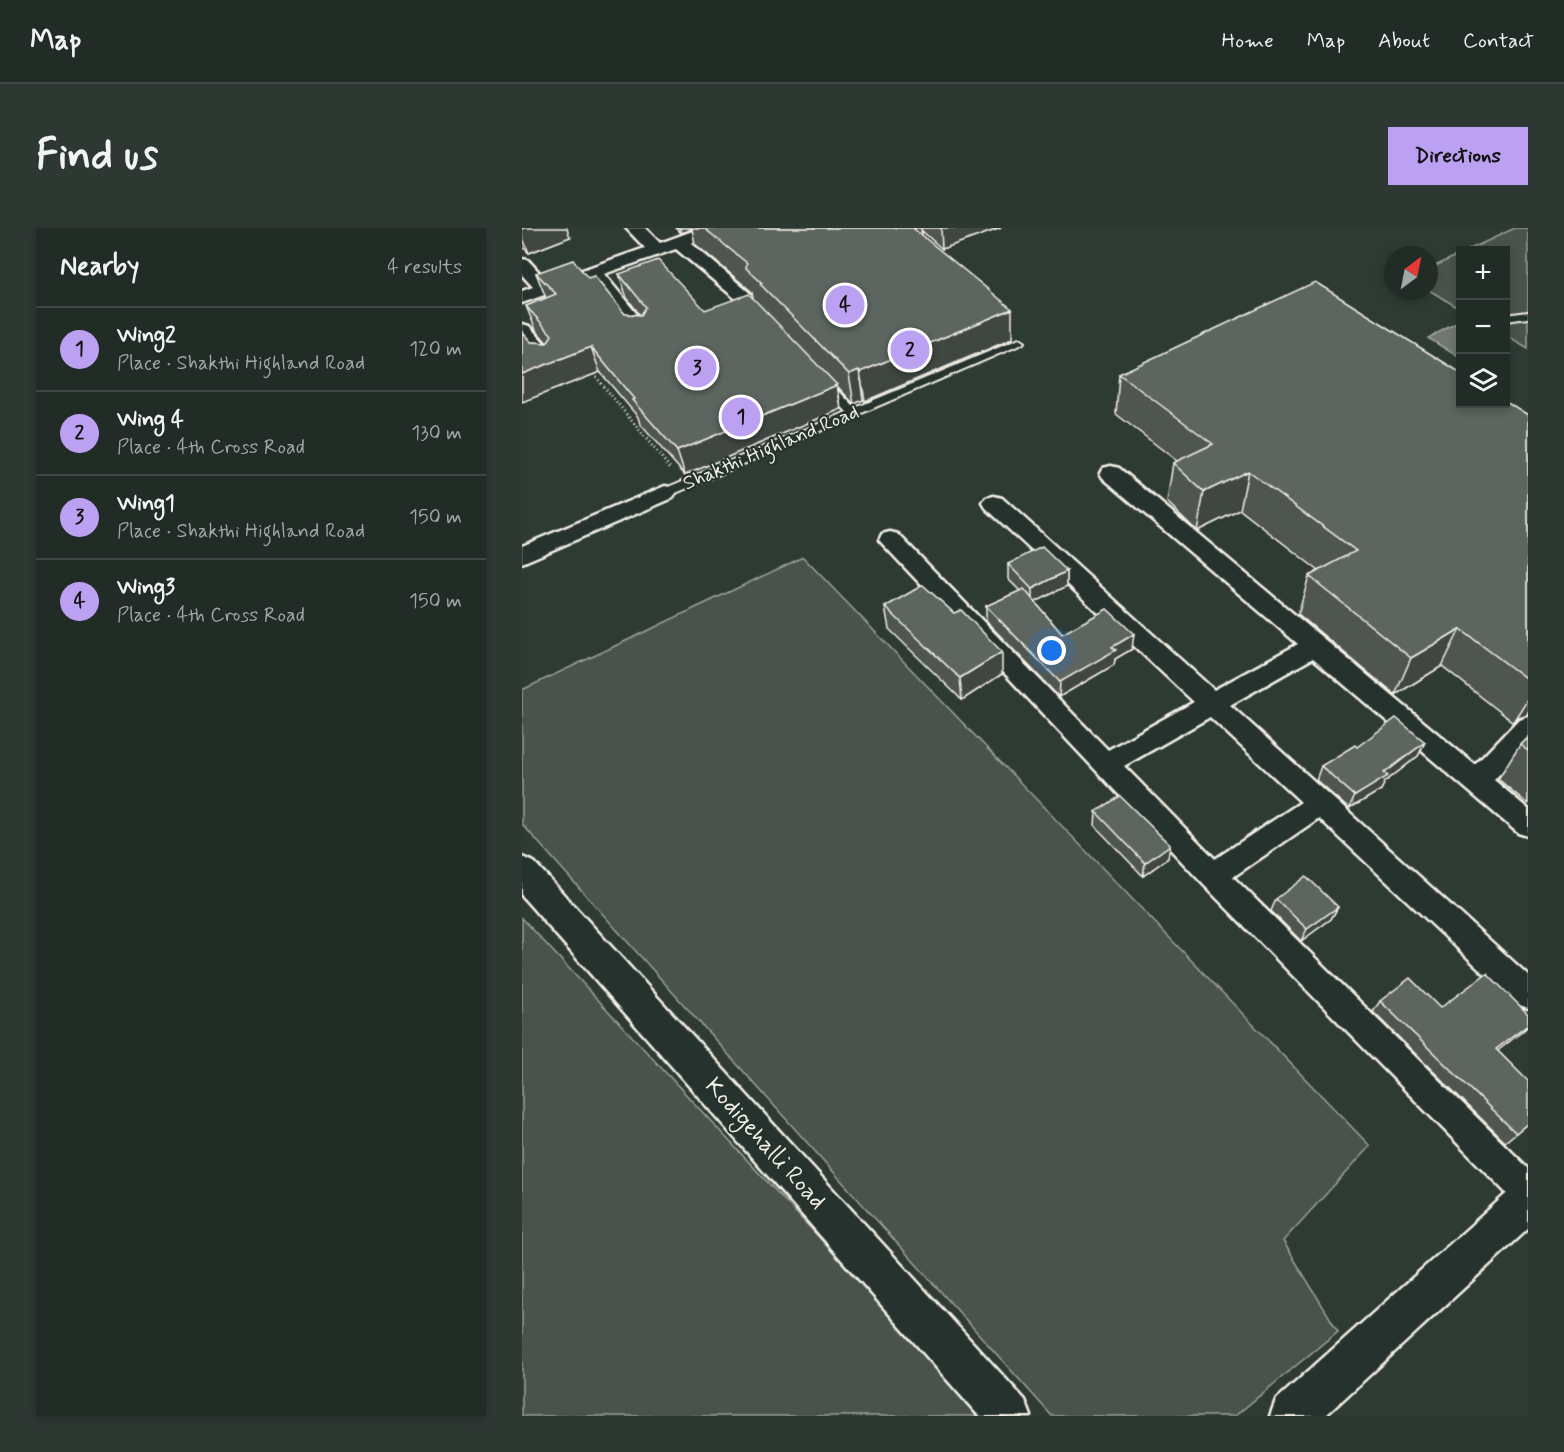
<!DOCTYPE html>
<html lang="en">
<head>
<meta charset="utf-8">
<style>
	:root { --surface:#222c27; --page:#2e3833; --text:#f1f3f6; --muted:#a2a7a7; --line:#3f4844; --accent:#bca0f2 }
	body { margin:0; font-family:Mynerve,sans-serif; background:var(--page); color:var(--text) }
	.controls { position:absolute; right:18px; top:18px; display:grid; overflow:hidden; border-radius:0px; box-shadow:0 3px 9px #0003 }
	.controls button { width:54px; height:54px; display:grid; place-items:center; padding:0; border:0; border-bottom:2px solid var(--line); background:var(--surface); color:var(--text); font:30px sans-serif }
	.compass { position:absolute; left:862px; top:18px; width:54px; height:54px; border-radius:50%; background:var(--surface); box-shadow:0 3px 9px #0003; rotate:32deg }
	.you { position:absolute; left:530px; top:423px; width:21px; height:21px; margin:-15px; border:4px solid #fff; border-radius:50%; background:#1a73e8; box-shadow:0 0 0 9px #1a73e833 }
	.badge { display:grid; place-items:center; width:39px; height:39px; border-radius:50%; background:var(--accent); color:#111; font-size:20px; font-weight:700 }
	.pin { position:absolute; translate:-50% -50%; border:3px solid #fff; box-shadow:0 2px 6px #0006 }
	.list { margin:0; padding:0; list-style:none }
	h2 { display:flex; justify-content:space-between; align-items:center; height:78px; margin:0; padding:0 24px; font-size:26px }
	h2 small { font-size:20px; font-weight:400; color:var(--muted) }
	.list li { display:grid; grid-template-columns:39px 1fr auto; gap:18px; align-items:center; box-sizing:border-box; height:84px; padding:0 24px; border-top:2px solid var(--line) }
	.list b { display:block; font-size:22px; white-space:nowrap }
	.list p { margin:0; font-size:20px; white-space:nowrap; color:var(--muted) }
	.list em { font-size:20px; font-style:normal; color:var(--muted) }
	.icon { flex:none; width:33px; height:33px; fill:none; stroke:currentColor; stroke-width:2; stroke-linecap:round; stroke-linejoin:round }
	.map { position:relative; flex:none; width:1006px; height:1188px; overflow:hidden; border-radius:0px }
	header { display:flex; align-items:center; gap:36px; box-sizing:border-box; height:84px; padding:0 30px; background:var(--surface); border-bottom:2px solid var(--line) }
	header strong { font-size:28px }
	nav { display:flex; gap:33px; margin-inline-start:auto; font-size:21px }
	.intro { display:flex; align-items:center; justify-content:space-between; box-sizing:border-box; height:144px; padding:0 36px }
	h1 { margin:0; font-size:42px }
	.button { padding:15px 27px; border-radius:0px; background:var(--accent); color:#111; font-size:21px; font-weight:700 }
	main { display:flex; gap:36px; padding:0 36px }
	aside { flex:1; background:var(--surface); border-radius:0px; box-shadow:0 3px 9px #0003 }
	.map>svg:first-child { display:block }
	.green { fill:#48524c; stroke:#9ea29a; stroke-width:1.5 }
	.water { fill:#6f7770; stroke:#a4a8a0; stroke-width:1.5 }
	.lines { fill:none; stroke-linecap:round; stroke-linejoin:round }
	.lane-casing { stroke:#f4f1e8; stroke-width:4 }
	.street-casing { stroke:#f4f1e8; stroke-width:5 }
	.secondary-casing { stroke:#f4f1e8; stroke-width:5 }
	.path { stroke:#f4f1e8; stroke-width:3; stroke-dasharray:1 3; stroke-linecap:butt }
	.lane { fill:#26332d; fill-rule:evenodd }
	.street { fill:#26332d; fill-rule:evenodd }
	.secondary { fill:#26332d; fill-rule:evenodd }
	.wall { fill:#4f5751; stroke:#f4f1e8; stroke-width:1.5 }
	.shaded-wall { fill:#404742; stroke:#f4f1e8; stroke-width:1.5 }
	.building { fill:#5c655e; stroke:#f4f1e8; stroke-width:1.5 }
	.labels { text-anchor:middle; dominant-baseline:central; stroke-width:4.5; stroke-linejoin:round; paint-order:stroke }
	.far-street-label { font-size:20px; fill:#f4f1e8; stroke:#26332d }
	.street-label { font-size:24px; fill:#f4f1e8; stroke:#26332d }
</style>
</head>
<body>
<header>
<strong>Map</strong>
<nav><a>Home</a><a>Map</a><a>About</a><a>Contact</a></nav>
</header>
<div class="intro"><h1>Find us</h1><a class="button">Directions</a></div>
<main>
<aside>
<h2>Nearby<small>4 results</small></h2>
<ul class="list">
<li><span class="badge">1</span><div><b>Wing2</b><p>Place · Shakthi Highland Road</p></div><em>120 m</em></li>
<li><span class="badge">2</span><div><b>Wing 4</b><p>Place · 4th Cross Road</p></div><em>130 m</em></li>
<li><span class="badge">3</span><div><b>Wing1</b><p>Place · Shakthi Highland Road</p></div><em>150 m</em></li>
<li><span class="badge">4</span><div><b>Wing3</b><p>Place · 4th Cross Road</p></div><em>150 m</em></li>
</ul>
</aside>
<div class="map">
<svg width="1006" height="1188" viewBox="0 0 1006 1188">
	<rect width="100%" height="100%" fill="#2e3b34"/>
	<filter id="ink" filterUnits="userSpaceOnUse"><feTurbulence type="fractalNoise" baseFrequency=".0167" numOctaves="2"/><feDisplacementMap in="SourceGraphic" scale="12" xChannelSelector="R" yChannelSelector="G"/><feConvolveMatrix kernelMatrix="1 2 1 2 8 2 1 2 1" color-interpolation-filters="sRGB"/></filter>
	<g filter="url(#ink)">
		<g class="green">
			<path d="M993,0H1006V121L984,108V22H946Z"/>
			<path d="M938,26V81L907,62V41Z"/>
			<path d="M281,329L848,918L761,1013L816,1103L713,1188H530L0,596V462Z"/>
			<path d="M0,690L463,1188H0Z"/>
		</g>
		<path class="water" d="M938,93H939L938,130L906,110Z"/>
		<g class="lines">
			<defs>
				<g id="lane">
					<path d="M1006,84V90L984,93V87Z"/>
					<path d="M497,111L502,114L500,116L147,268L143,269L138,265L139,262L325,184L301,159V155H309L333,180Z"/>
				</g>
				<g id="street">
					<path d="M104,0H123L138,15L179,0H205L202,4L169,15L230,67L228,71H214L154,21L82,46L127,101L130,105L127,109H113L67,51L0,75V63L11,59L0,47V31L6,32L26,54L123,20Z"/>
					<path d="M0,96L7,98L35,129L38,133L35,137H21L0,114Z"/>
					<path d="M589,238L597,240L953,537L997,491L1006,488V515L972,552L1006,581V608L996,605L791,430L708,477L1006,747V780L995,776L797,590L711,649L1006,940V979L994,975L681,656L357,312L360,306L368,304L376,306L586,522L672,474L464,280L461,275L464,270L472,268L480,270L692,462L776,416L581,250L578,245L581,240ZM688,489L779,574L693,631L602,538Z"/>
					<path d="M143,258L151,260L154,265L151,270L0,335V318Z"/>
				</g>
				<g id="secondary">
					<path d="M0,629L12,634L503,1172L509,1188H457L0,668Z"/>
					<path d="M1006,953V1001L803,1188H748L754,1172L992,959Z"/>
				</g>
			</defs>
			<use href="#lane" class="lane-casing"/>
			<use href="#street" class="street-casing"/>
			<use href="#secondary" class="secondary-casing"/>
			<path class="path" d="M74,144L71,145L148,240"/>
			<use href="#lane" class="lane"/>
			<use href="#street" class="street"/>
			<use href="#secondary" class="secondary"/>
		</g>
		<g class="wall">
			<path d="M0,0L48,9L7,25L0,18Z"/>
			<path d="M154,0H479L420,21L400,3V7L490,111L343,173L341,172L332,176L316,159L319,181L163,247L118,196L116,189L78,144L0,174V104L9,114L25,115L14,102L4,78L24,70L14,45L66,50L103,86L118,87L105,70L97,46L183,82L231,70L230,64L173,16L170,1L159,5Z"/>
			<path d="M597,146L1006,187V486L996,489L991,494L920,438L873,467L776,386L787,348L797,343L718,282L675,303L645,274L651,235L655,233L594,186Z"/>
			<path d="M486,336L545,343V358L513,374L540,406L610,421L593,431L592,437L537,469L464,393V378L498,363L486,351Z"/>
			<path d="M363,379L480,446L440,472L367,401Z"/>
			<path d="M1006,508V576L976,551L998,516Z"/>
			<path d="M903,514L896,528L863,554L859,562L827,581L794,552L799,538L835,519Z"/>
			<path d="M574,584L646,630L621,648L573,598Z"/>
			<path d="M754,671L816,679L809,691L779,713L749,683Z"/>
			<path d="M858,773L918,780L1006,786V798L975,823L1006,895L983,914L851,784Z"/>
		</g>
		<g class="shaded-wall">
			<path d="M0,0H45L48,9L7,25L0,8Z"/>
			<path d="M158,0H169L170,1L159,5Z"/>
			<path d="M393,0H399L401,28L392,1Z"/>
			<path d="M419,0H479L420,21Z"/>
			<path d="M490,81V111L343,173L338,144Z"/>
			<path d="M69,119L78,144L0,174V146Z"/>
			<path d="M337,142L341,172L332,176L327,146Z"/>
			<path d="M315,157L319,181L163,247L155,223Z"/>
			<path d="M726,243L718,282L675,303L682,264Z"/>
			<path d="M545,343V358L510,376V361Z"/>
			<path d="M938,401L920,438L873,467L889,430Z"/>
			<path d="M612,406L610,421L593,431L592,437L537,469L538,454L590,419Z"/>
			<path d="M480,424V446L440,472L438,450Z"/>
			<path d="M1006,470V486L996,489L991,494Z"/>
			<path d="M903,514L896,528L863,554L859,562L827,581L833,568Z"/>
			<path d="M648,617L646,630L621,648L623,635Z"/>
			<path d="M816,679L809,691L779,713L785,701Z"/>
			<path d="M1006,797V798L1001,803L964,832L974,821Z"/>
		</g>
		<g class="building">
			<path d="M182,0H393L392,1L490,81L338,144L337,142L327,146L238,56L240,55L224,40L225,35Z"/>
			<path d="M51,32L66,50L72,48L103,86L119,87L124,79L97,46L136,32L183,82L227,66L315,157L155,223L110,172L112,171L69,119L0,146V104L9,114L25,115L30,107L4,78L34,66L14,45Z"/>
			<path d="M793,54L939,145V176H984V173L1006,187V452L938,401L889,430L787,348L834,323L726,243L682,264L651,235L691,216L597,146Z"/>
			<path d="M520,319L545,343L510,361L486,336Z"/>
			<path d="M401,357L432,385L439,382L480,424L438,450L363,379Z"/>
			<path d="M502,361L540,406L585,381L612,406L590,419L594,422L538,454L464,378Z"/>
			<path d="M874,490L903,514L862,545L866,548L833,568L799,538L833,517L835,519Z"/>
			<path d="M1006,508V522L998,516Z"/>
			<path d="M598,568L648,617L623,635L574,584Z"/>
			<path d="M784,648L816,679L785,701L754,671Z"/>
			<path d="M965,745L1006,786V797L974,821L1006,853V895L994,905L858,773L888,750L918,780Z"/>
		</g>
	</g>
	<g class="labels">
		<g class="far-street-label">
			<text transform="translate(249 220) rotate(-23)">Shakthi Highland Road</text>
		</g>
		<g class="street-label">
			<text transform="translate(243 916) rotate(48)">Kodigehalli Road</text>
		</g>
	</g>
</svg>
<div class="controls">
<button>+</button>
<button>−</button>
<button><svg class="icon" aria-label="layers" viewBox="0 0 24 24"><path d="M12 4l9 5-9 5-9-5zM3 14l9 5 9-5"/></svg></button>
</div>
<svg class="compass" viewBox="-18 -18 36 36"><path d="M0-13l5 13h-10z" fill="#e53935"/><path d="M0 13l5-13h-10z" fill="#a2a7a7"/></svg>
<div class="you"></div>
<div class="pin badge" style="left:219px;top:189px">1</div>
<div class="pin badge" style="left:388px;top:122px">2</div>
<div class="pin badge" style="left:175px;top:140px">3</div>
<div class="pin badge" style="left:323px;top:77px">4</div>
</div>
</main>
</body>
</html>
